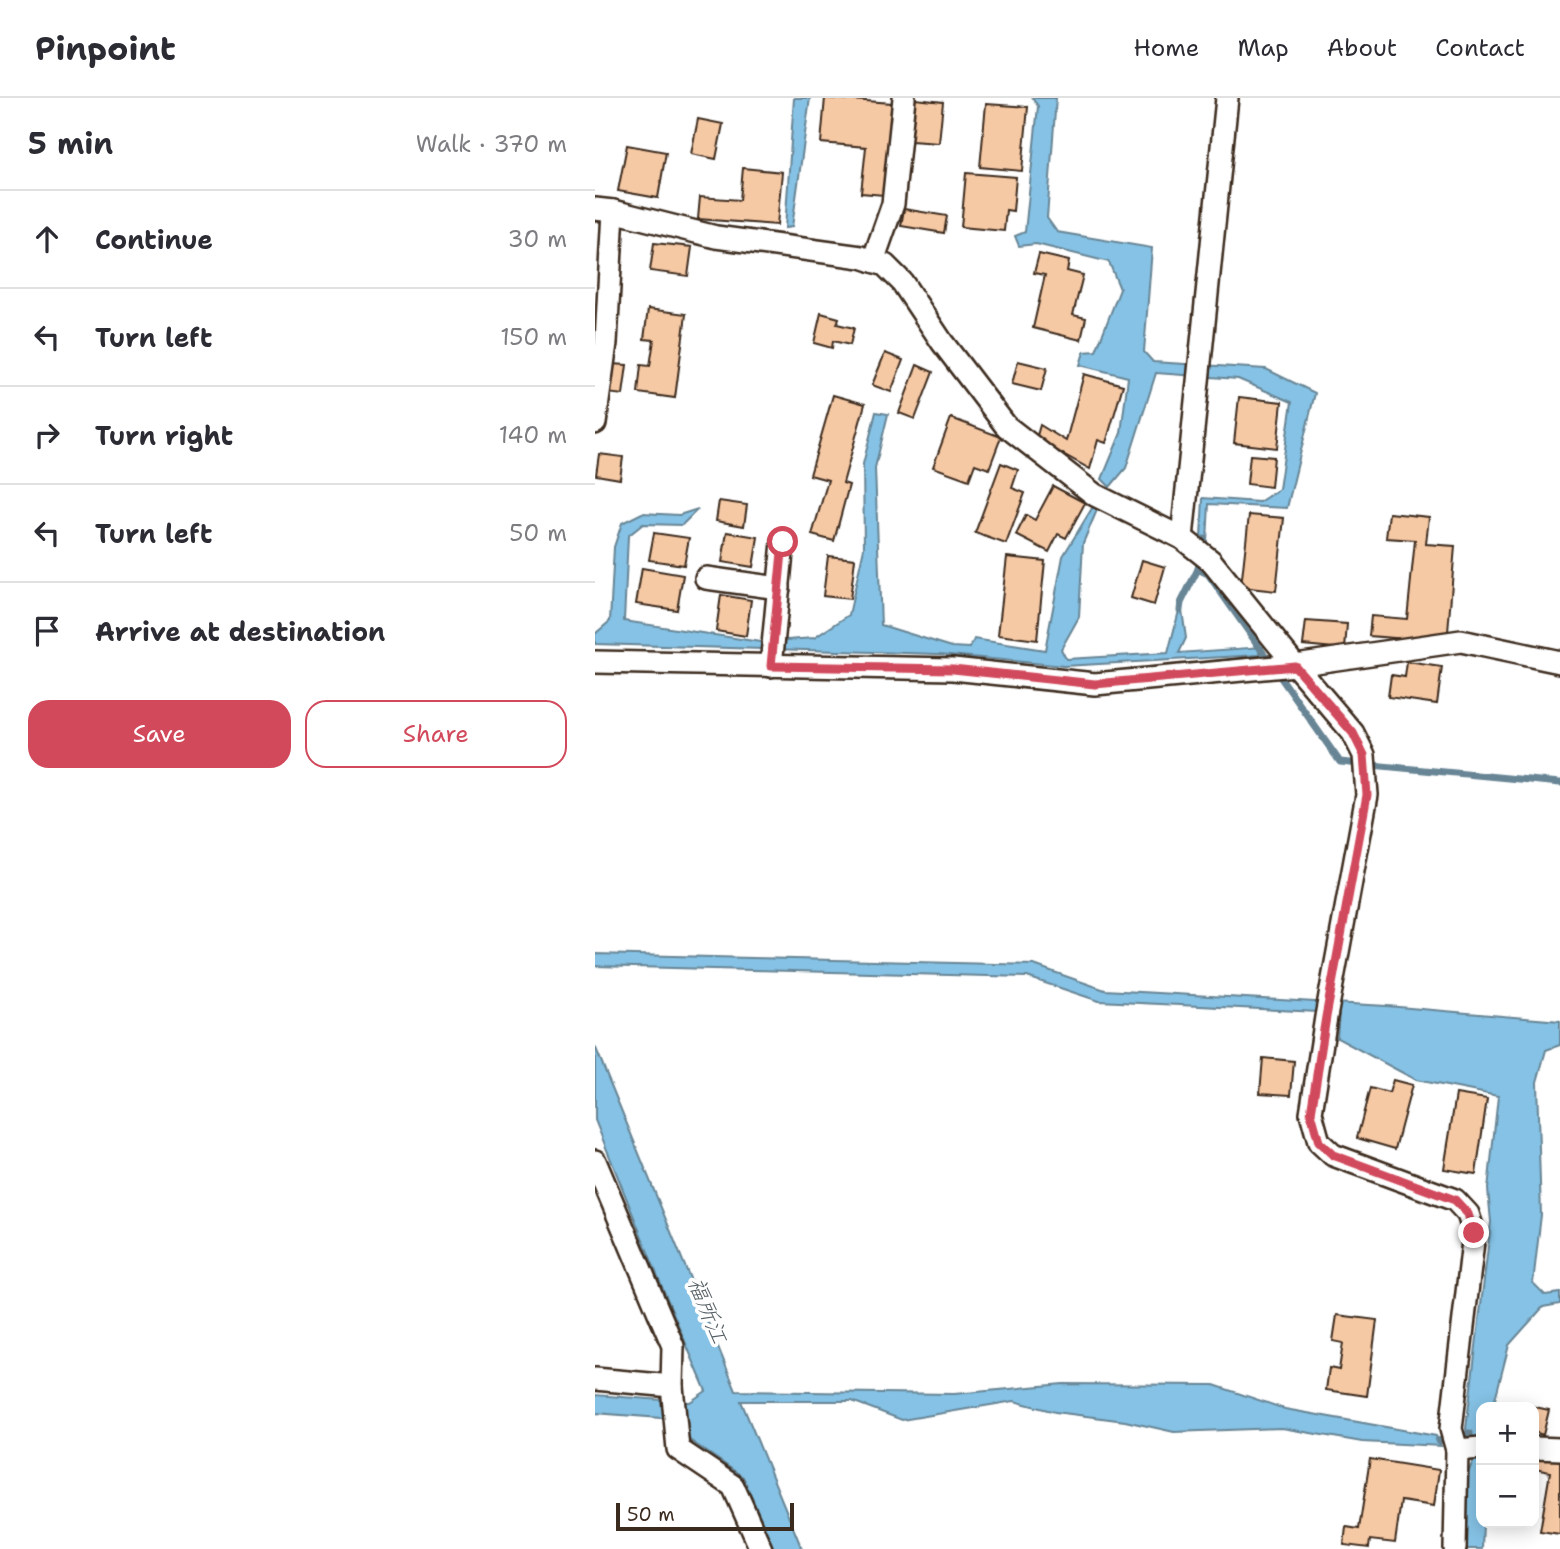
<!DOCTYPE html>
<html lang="en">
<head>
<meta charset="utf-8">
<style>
	:root { --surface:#fff; --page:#f2f2f3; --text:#2b2b33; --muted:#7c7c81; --line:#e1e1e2; --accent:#d1495b }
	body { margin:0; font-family:"Shantell Sans","Klee One",sans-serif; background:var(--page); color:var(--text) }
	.controls { position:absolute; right:21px; bottom:21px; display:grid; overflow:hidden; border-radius:14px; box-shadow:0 4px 18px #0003 }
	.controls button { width:63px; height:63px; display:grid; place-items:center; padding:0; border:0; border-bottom:2px solid var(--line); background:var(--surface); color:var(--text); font:35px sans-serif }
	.scale { position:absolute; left:21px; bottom:18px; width:178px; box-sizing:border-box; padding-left:7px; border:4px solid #3b2a1e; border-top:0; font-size:19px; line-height:24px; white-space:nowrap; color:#3b2a1e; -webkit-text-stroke:5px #fff; paint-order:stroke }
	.stop { position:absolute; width:21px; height:21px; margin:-16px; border:5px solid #d1495b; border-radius:50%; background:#fff }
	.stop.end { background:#d1495b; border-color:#fff; box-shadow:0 2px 7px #0008 }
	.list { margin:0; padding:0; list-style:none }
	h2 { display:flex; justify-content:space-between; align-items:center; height:91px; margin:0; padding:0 28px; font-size:30px }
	h2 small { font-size:23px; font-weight:400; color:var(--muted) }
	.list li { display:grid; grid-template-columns:46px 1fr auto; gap:21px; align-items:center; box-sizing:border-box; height:98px; padding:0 28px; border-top:2px solid var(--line) }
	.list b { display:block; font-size:26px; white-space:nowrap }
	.list em { font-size:23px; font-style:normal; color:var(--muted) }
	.actions { display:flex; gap:14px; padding:21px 28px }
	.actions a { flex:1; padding:16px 0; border:2px solid var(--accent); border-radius:21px; text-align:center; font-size:24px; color:var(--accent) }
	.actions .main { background:var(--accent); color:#fff }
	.icon { flex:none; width:38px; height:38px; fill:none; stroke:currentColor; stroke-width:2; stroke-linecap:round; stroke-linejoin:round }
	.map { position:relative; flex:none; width:965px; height:1451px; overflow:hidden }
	header { display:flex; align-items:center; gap:42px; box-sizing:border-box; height:98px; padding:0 35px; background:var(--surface); border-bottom:2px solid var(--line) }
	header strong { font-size:33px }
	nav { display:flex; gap:38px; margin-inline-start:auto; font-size:24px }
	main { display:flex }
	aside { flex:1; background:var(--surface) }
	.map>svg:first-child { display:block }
	.water { fill:#85c2e5; stroke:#678595; stroke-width:2 }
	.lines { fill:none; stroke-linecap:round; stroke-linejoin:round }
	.stream { stroke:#678595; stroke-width:7 }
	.building { fill:#f6c9a5; stroke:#3b2a1e; stroke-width:2 }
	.minor-casing { stroke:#3b2a1e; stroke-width:26 }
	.minor { stroke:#fff; stroke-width:21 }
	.route { stroke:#d1495b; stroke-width:9 }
	.labels { text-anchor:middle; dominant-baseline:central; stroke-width:7; stroke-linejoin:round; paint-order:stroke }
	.water-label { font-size:23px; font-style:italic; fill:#555f64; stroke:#fff }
</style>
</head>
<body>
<header>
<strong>Pinpoint</strong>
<nav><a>Home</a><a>Map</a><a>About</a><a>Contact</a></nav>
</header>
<main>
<aside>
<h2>5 min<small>Walk · 370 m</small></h2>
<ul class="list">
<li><svg class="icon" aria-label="ahead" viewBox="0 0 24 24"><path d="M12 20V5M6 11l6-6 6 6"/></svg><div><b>Continue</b></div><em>30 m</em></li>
<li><svg class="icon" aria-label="left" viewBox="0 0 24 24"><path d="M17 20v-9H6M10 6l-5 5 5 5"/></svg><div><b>Turn left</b></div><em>150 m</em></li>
<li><svg class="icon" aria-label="right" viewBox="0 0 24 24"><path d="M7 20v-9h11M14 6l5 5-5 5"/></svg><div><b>Turn right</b></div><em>140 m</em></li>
<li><svg class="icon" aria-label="left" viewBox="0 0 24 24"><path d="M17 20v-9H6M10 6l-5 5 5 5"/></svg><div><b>Turn left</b></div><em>50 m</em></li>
<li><svg class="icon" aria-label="arrive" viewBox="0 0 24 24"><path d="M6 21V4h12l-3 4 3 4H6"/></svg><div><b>Arrive at destination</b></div></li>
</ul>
<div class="actions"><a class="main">Save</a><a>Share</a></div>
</aside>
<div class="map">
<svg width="965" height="1451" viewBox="0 0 965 1451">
	<rect width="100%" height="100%" fill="#fff"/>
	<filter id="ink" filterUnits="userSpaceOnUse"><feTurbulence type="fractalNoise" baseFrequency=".0143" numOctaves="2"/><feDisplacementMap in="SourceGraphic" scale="14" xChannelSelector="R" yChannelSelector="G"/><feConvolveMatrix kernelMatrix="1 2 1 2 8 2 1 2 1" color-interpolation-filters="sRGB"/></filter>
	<g filter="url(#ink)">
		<g class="water">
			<path d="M199,0H215L197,129L190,130Z"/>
			<path d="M437,0H461L452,120L462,134L557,150L549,254L558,264L671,271L720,295L692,410L614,406L612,443L606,439L608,400L664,404L684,391L697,304L643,281L561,275L531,370L515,389L507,381L526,335L533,279L485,267L489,254L501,253L525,191L514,164L441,146L424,148L420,138L430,134L443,8Z"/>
			<path d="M281,314L293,316L280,370L286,527L357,549L375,550L379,541L450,552L468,458L499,407L502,412L488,445L484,519L466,551L471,561L573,555L586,505L591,540L584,555L668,549L665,557L469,568L344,556L0,546V536L15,523L19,449L27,425L47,415L84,417L103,411L87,427L48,426L33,438L29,523L165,544L219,540L254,517L269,450L268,366Z"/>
			<path d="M0,856L439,867L510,892L792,908L965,923V947L951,952L942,984L946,1117L938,1185L950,1197L965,1195V1206L948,1209L914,1247L898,1309H886V1425H888L887,1451H868L869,1385L881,1356L880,1341L871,1331L896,1124L893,1091L903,998L821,982L742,940L744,915L504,903L432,879L0,868Z"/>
			<path d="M0,948L141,1293L359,1296L468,1286L619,1287L690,1311L841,1338L846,1348L767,1344L687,1330L579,1334L530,1323L460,1314L419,1303L307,1322L257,1303H146L207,1451H179L148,1379L93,1341L92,1322L0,1315V1297L95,1304L111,1293L67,1189L0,1022Z"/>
		</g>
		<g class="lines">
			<g class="stream">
				<path d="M609,441L603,471L613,476L745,664L965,685"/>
				<path d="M585,512L586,505L603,471"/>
				<path d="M843,1343L875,1335"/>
			</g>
		</g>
		<g class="building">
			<path d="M230,0L297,5L289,97L266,95L271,49L226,45Z"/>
			<path d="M320,1L348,4L344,45L316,43Z"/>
			<path d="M391,6L433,9L427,73L385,69Z"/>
			<path d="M103,21L128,26L121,61L96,56Z"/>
			<path d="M32,47L71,54L63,100L23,93Z"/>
			<path d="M148,70L187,74L182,127L103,121L105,99L145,102Z"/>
			<path d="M371,75L421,79L418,113L411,112L409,133L366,129Z"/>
			<path d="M309,111L352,118L349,135L306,128Z"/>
			<path d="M59,145L97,149L93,178L55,173Z"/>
			<path d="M444,156L474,163L472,173L488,177L478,217L491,220L486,242L438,230L450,177L439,175Z"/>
			<path d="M53,211L91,216L80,300L43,295L46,267L55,268L59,242L49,241Z"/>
			<path d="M226,215L244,220L242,226L259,230L255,247L238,243L237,250L219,245Z"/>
			<path d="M290,255L308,262L296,294L277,287Z"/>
			<path d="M423,263L452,270L446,293L417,286Z"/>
			<path d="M16,266L32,267L28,297L12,295Z"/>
			<path d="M322,267L338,274L320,321L304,315Z"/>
			<path d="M489,276L528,287L511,345L503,342L495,371L441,341L445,327L471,343Z"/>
			<path d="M238,297L270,306L248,385L254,387L239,443L217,437L233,382L215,377Z"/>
			<path d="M644,299L687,304L682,350L639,345Z"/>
			<path d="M356,320L406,339L394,371L380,366L374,382L338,369Z"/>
			<path d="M4,356L28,359L25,381L1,377Z"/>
			<path d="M655,357L679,359L676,389L652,386Z"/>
			<path d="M406,365L423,372L417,390L430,395L411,446L380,435Z"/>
			<path d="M458,388L490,405L471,440L463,436L454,454L421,437L431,417L440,422Z"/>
			<path d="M124,403L152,407L149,428L121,423Z"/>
			<path d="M794,415L834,419L831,446L860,448L853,534L812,541L774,538L776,518L812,521L820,442L791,440Z"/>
			<path d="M654,417L689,420L681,493L646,489Z"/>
			<path d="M132,434L163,439L158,469L127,464Z"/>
			<path d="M59,435L94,440L89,467L54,462Z"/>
			<path d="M233,458L260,461L255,501L228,498Z"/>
			<path d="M412,459L450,463L442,542L403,537Z"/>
			<path d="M547,462L570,469L559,507L536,500Z"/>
			<path d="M47,470L88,477L82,512L41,506Z"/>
			<path d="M126,497L156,502L151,538L121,533Z"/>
			<path d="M711,523L752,526L750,551L708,547Z"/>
			<path d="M812,564L847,569L842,606L793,599L796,577L810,579Z"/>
			<path d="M668,960L699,963L696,997L665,995Z"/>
			<path d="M798,982L817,987L800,1051L762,1040L775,990L794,995Z"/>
			<path d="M861,996L892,1001L881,1076L849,1071Z"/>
			<path d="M742,1217L782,1222L772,1298L731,1292L734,1270L744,1272L748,1245L738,1243Z"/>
			<path d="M918,1304L954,1312L948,1337L939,1334V1309H917Z"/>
			<path d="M939,1357L965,1361V1436L945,1433L955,1374L939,1371Z"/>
			<path d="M775,1361L844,1372L839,1408L806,1403L800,1445L775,1442L774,1450L749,1447L751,1429L764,1431Z"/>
		</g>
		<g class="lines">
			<defs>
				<g id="minor">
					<path d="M0,111L18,113L121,139L266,159L290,167L307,184L347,244L411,328L500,397L587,440L616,463L700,567L758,635L769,657L772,697L731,919L716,1015L724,1044L738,1057L860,1102L873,1116L879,1135L856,1331L862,1352L860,1451"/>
					<path d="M278,163L298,106L309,0"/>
					<path d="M0,325L11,245L18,113"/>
					<path d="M587,440L632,0"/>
					<path d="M111,480L184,490"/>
					<path d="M0,564L358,571L500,586L700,567L866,543L965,564"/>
					<path d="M176,568L188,444"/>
					<path d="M0,1063L78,1248L77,1288L83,1351L138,1388L166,1451"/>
					<path d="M0,1281L77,1288"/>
					<path d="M939,1350L965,1351"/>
					<path d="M862,1352L886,1350"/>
				</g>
			</defs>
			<use href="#minor" class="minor-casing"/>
			<use href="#minor" class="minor"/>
		</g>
	</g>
	<g class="lines" filter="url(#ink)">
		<path class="route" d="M188,444L176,568L358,571L500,586L700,568L758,635L769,657L772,697L731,919L716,1015L724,1044L738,1057L860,1102L873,1116L879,1135"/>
	</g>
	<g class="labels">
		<g class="water-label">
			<text transform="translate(113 1212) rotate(68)">福所江</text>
		</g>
	</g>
</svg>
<div class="controls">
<button>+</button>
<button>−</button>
</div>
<div class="scale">50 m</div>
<div class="stop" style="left:188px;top:444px"></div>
<div class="stop end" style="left:879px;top:1135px"></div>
</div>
</main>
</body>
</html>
